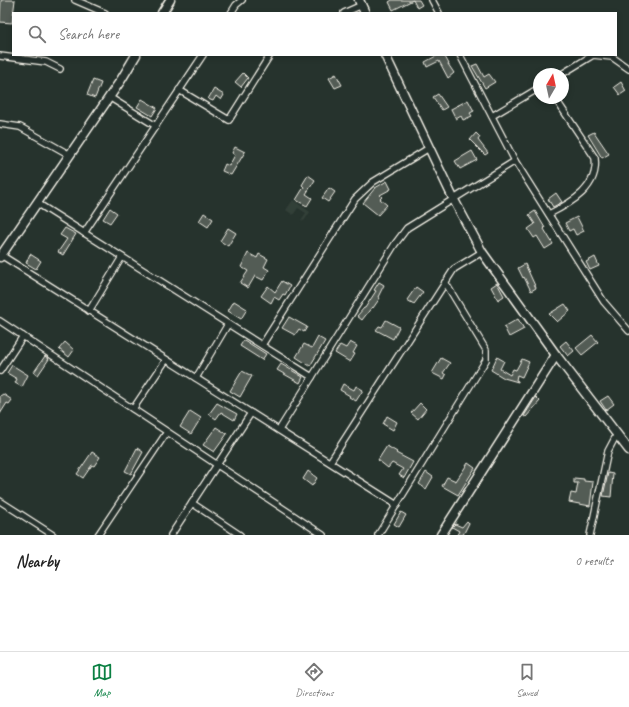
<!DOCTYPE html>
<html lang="en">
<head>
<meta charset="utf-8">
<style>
	:root { --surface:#fff; --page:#f6f6f6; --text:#222; --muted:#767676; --line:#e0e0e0; --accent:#0b8043 }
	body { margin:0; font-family:Caveat,sans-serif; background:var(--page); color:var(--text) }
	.compass { position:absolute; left:533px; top:68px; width:36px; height:36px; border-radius:50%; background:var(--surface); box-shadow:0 2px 6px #0003; rotate:9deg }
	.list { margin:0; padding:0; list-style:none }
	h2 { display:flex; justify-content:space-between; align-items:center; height:52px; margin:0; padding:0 16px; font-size:17px }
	h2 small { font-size:13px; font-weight:400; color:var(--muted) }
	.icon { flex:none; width:22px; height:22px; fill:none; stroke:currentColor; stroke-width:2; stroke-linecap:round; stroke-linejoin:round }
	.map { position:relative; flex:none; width:629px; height:535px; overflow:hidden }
	.search { position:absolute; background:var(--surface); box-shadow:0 2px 6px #0003; left:12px; right:12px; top:12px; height:44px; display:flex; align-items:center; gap:10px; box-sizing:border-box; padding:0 14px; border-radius:0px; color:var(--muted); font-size:15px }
	.sheet { height:116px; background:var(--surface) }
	nav { display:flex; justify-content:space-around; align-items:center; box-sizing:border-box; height:56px; border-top:1px solid var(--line); background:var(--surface); font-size:11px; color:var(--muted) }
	nav a { display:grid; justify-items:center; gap:2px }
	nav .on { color:var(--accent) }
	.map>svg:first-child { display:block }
	.built { fill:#333f39 }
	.building { fill:#525c55; stroke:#f4f1e8 }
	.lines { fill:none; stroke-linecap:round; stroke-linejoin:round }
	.street-casing { stroke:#f4f1e8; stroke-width:8 }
	.secondary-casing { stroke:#f4f1e8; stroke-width:11 }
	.street { stroke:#26332d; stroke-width:5.5 }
	.secondary { stroke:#26332d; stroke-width:8 }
</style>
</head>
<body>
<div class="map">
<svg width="629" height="535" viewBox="0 0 629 535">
	<rect width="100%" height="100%" fill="#26332d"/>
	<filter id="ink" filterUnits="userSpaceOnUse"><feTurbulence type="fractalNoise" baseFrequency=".025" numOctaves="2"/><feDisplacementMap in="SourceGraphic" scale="8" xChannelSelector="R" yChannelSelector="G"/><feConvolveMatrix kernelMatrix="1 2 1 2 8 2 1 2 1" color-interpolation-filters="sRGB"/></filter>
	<g filter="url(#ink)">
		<path class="built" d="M293,200L310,212L304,221L301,220L306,213L298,208L293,215L286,210Z"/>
		<g class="building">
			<path d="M1,0H15L12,23L0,22Z"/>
			<path d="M392,0H419L422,5L417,8L413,0L393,10L389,2Z"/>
			<path d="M438,55H444L449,64H448L454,73L448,78L439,61L427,67L425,62Z"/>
			<path d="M477,64L484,77L489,74L495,82L485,88L472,66Z"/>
			<path d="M243,73L248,78L241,87L235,82Z"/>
			<path d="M336,74L342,85L335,88L329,78Z"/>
			<path d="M93,80L101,83L95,98L87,95Z"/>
			<path d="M621,82L626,91L620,95L614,87Z"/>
			<path d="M214,89L224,95L221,100L216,96L213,101L208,99Z"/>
			<path d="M438,94L447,107L442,110L433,97Z"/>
			<path d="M142,99L157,108L152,116L137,107Z"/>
			<path d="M468,100L474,111L470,113L472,116L463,120L461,116L456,119L451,109Z"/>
			<path d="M594,132L609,154L602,158L588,135Z"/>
			<path d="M476,133L480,137L478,140L488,153L485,155L470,140Z"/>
			<path d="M235,147L245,152L231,175L222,171L225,164L229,166L235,155L232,153Z"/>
			<path d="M472,151L477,160L460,169L455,161Z"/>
			<path d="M308,175L315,180L306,194L312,198L307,206L296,200L304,187L302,185Z"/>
			<path d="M387,181L391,189L380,195L382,197L380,199L387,205L378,215L363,203L375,188Z"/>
			<path d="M329,188L335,192L328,202L322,198Z"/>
			<path d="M556,193L562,202L553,207L548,199Z"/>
			<path d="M110,208L117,213L110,223L103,219Z"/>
			<path d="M535,211L545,228L544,229L553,244L545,249L537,236L534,238L528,229L535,224L529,215Z"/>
			<path d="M204,213L213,219L208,227L199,221Z"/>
			<path d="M577,217L584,231L576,235L573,229L569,231L565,223Z"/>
			<path d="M65,228L76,234L63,255L58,252L67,239L60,235Z"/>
			<path d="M228,228L236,233L228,246L220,241Z"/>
			<path d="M248,253L257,258L259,254L268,259L264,267L269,270L263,280L255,276L248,288L240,283L248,271L241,267Z"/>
			<path d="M30,254L41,261L36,269L26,263Z"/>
			<path d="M595,257L599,266L590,270L586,262Z"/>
			<path d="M525,264L536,288L531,291L524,277L523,278L518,268Z"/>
			<path d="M282,281L290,286L285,295L283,294L279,300L274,297L271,303L261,296L268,286L275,292Z"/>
			<path d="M379,282L384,285L378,297L380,298L373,308L372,307L362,320L357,316L364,308H365L376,291L374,290Z"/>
			<path d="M497,283L504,296L498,300L491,287Z"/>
			<path d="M416,287L423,292L414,304L407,300Z"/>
			<path d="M234,301L247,309L241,319L228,311Z"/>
			<path d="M565,304L570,311L557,322L549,314Z"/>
			<path d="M289,317L307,327L304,332L299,329L295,335L282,328Z"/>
			<path d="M518,319L524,329L509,337L504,327Z"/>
			<path d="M386,320L399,327L393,339L376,330L379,326L382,327Z"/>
			<path d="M592,335L598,342L582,355L576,348Z"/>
			<path d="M318,337L325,341L310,366L296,357L304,344L312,348Z"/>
			<path d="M244,340L266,354L262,360L240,346Z"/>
			<path d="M566,341L574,351L568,356L560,346Z"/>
			<path d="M65,342L74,350L69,357L59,349Z"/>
			<path d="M350,342L357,346L353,353L355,354L350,362L335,353L340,345L346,348Z"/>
			<path d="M45,356L49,359L38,375L34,372Z"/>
			<path d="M497,357L504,361L500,369L510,375L513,369L516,370L522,359L529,362L522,377L517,375L516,380L518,381V382L504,378L491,370Z"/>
			<path d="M441,358L450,363L443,373L446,375L444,379L432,373Z"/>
			<path d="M281,364L303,377L300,383L277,370Z"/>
			<path d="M12,365L28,375L22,387L15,383L17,379L7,373Z"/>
			<path d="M242,371L252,376L240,397L230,391Z"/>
			<path d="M343,384L354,390L356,386L363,390L356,401L349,397L350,396L340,390Z"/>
			<path d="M3,394L12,400L9,404L7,403L0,414V396Z"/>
			<path d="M608,396L614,404L606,410L600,401Z"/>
			<path d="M536,397L540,401L526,417L524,416Z"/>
			<path d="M217,403L237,414L234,420L221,412L216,419L209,414Z"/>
			<path d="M420,403L426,409L418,419L411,413Z"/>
			<path d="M190,411L201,418L191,434L180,427Z"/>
			<path d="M387,416L397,422L393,430L383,424Z"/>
			<path d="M216,427L227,434L214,452L203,445Z"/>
			<path d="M387,446L397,452L396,453L413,462L404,478L399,475L403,469L392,463L388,468L378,460Z"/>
			<path d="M137,448L143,452L131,474L125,471Z"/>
			<path d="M92,452L100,457L94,466L92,465L83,478L77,474Z"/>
			<path d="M468,463L475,468L458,495L442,486L447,477L456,481Z"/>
			<path d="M308,471L317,478L312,486L303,479Z"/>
			<path d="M426,472L433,477L426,489L419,484Z"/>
			<path d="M608,473L613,474L611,497L603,496Z"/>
			<path d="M574,478L584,479V481L593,482L590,506L569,502L571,493L576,494L578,483H574Z"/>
			<path d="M401,512L406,515L399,527L394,524Z"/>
			<path d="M467,521L469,523L463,535H457L459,531L452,527L455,524L462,527Z"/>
		</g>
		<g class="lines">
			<defs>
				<g id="street">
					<path d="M75,0L105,13"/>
					<path d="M432,0L439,13"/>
					<path d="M231,13L236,5L242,0"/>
					<path d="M344,13L362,5"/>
					<path d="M460,55L515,161L604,302L629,331"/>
					<path d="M0,56L46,62L60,69"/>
					<path d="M562,74L593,55L612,57L629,69"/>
					<path d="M179,90L229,120L270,55"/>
					<path d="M109,97L156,126"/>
					<path d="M492,116L539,88"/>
					<path d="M0,124L20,127L70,155"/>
					<path d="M37,203L312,377"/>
					<path d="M549,214C571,203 599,188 595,158L555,98"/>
					<path d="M84,233L203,55"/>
					<path d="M1,255L397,505"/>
					<path d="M89,311L122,257"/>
					<path d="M0,321L323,535"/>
					<path d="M262,345L355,199L373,182L429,148"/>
					<path d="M0,371L23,336"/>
					<path d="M196,378L228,324"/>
					<path d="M133,409L166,360"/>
					<path d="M279,430L395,244L407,228L515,161"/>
					<path d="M330,462L454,269L482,252"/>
					<path d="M0,501L53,535"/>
					<path d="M192,503L240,535"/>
					<path d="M98,535L167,432"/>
					<path d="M171,535L251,413"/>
					<path d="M378,535L486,360V350L445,282"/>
					<path d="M590,535L608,451L617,434"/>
				</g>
				<g id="secondary">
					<path d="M359,0L365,13"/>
					<path d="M162,13L170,0"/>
					<path d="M385,55L454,200L482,252L556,355L629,450"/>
					<path d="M0,257L121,80L136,55"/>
					<path d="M441,535L556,355"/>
				</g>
			</defs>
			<use href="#street" class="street-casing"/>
			<use href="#secondary" class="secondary-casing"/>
			<use href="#street" class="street"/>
			<use href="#secondary" class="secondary"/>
		</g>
	</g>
</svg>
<svg class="compass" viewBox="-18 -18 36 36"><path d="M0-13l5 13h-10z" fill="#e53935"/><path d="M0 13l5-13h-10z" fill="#767676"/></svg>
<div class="search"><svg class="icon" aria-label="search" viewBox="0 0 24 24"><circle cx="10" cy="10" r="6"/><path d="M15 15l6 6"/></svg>Search here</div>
</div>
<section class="sheet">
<h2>Nearby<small>0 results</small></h2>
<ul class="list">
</ul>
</section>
<nav>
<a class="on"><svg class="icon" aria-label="map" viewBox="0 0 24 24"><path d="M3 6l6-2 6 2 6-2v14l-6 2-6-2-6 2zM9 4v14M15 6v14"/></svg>Map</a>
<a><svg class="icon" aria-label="directions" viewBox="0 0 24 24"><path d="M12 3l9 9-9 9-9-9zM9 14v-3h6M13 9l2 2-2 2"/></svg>Directions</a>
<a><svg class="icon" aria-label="saved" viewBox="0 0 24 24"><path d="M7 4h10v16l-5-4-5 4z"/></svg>Saved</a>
</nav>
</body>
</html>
